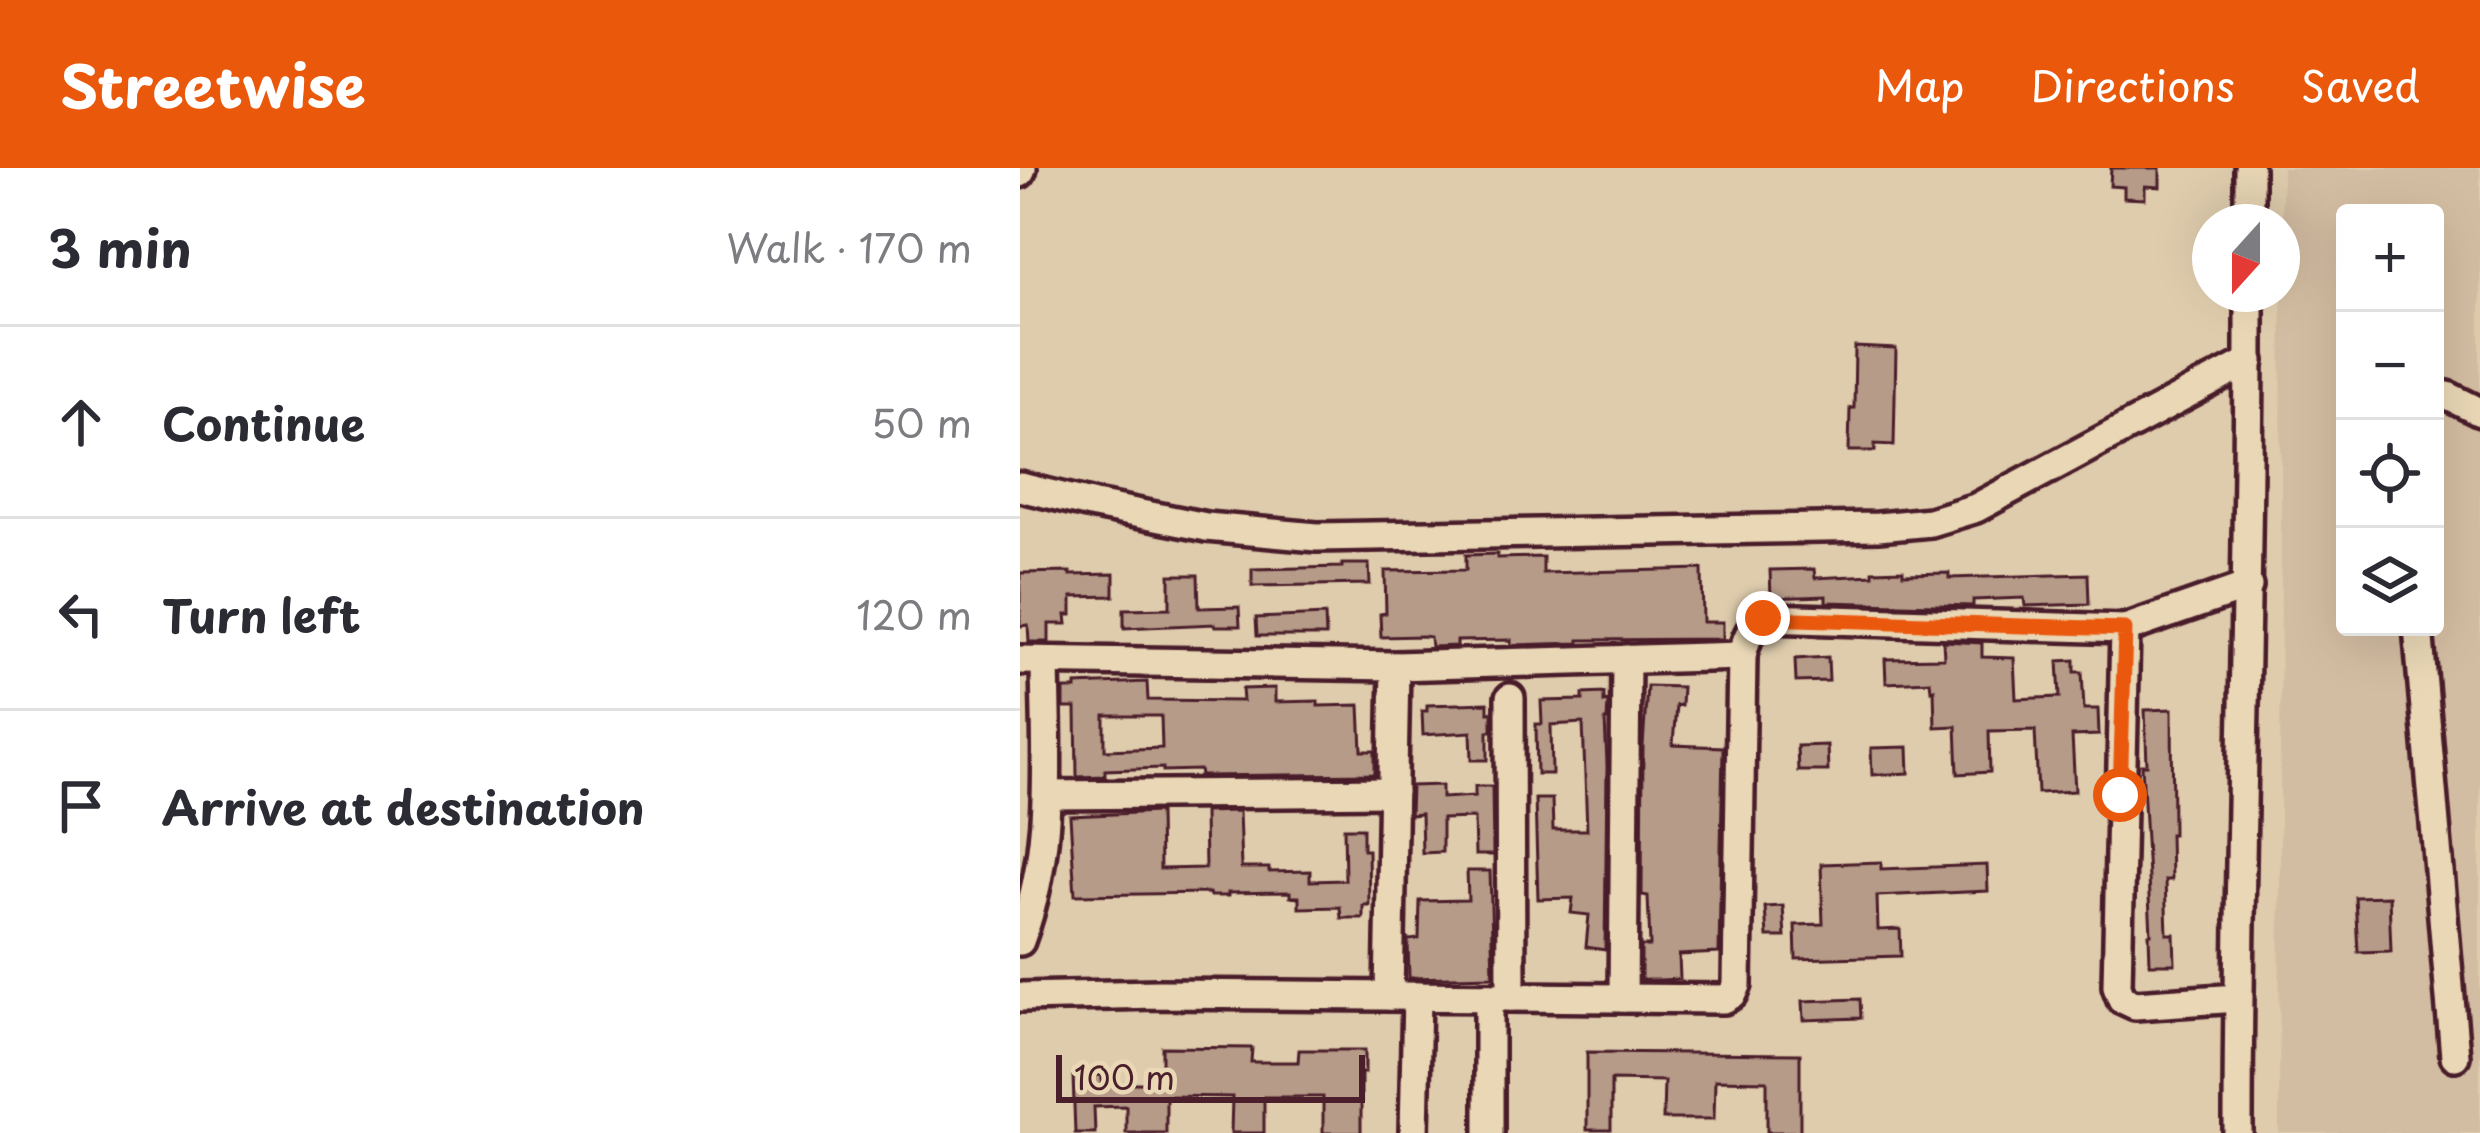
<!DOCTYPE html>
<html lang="en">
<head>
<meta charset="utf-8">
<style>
	:root { --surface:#fff; --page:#f2f2f3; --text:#2b2b33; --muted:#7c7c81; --line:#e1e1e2; --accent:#ea580c }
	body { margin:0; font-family:"Playpen Sans",sans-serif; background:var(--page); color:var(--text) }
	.controls { position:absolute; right:36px; top:36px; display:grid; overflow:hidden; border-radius:12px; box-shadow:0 12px 48px #0002 }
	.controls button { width:108px; height:108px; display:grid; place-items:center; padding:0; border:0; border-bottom:3px solid var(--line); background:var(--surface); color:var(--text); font:60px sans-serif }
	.compass { position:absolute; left:1172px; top:36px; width:108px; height:108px; border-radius:50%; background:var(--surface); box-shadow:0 12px 48px #0002; rotate:201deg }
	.scale { position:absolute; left:36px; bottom:30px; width:309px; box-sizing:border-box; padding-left:12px; border:6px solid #4a1f2b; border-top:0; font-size:33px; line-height:42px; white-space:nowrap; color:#4a1f2b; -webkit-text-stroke:9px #e9d7b5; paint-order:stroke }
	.stop { position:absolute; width:36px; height:36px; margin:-27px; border:9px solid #ea580c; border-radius:50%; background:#fff }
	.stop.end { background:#ea580c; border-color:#fff; box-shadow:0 3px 12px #0008 }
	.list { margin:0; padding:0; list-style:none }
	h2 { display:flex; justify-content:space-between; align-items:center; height:156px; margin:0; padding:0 48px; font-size:51px }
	h2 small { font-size:39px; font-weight:400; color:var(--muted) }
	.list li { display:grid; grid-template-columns:78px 1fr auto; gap:36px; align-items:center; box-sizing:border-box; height:192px; padding:0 48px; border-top:3px solid var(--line) }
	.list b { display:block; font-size:45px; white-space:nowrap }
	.list em { font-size:39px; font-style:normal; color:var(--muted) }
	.icon { flex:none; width:66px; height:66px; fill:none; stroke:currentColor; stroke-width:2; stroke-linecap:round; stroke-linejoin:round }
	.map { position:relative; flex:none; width:1460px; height:965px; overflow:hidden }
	header { display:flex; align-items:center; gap:72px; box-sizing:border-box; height:168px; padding:0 60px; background:var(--accent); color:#fff }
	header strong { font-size:57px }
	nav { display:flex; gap:66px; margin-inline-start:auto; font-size:42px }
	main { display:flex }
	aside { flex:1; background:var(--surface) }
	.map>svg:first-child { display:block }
	.built { fill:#d3bda2; fill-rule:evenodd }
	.building { fill:#b69b88; stroke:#4a1f2b; stroke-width:3; fill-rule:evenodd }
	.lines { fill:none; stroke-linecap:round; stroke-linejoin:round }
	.minor-casing { stroke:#4a1f2b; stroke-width:36 }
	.minor { stroke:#e9d7b5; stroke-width:27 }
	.route { stroke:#ea580c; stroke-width:15 }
</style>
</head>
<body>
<header>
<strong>Streetwise</strong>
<nav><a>Map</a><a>Directions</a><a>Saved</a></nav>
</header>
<main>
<aside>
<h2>3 min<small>Walk · 170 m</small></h2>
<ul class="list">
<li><svg class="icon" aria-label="ahead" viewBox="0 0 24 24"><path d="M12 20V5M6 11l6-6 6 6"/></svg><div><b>Continue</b></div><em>50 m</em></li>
<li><svg class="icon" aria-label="left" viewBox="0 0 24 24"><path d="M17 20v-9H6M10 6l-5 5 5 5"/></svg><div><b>Turn left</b></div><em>120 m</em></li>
<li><svg class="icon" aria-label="arrive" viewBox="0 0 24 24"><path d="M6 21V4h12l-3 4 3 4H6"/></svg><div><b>Arrive at destination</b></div></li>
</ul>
</aside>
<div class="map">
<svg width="1460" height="965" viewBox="0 0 1460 965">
	<rect width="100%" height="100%" fill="#dfccad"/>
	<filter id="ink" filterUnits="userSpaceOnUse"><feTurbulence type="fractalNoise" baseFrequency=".00833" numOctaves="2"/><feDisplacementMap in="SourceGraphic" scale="24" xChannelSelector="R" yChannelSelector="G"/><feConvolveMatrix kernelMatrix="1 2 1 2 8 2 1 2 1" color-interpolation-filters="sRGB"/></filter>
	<g filter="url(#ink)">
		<path class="built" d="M1262,0H1460V965H1259ZM1325,45H1415V459H1325Z"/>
		<g class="building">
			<path d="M1091,0H1140V19L1125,18V31L1104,30V19L1090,18Z"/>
			<path d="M835,179L876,181L874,277L855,276V283H829L830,240H834Z"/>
			<path d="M477,386V390L523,389V405L682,401L683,454H703V471L559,472V475L491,477V472L437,473V478L411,479L410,469L403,468L361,469L360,446L366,445L365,403L446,402V387Z"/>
			<path d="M322,396H349L350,416L232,418V401L322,399Z"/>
			<path d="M794,401L795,410L853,407V403L883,402V406L929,405V410L1068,406L1069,436L1005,438L1004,430L953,432V438L806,434V428L751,430L750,402Z"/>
			<path d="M50,404V407L94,406V428L52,429V447H46L47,456H29V474H9L8,457L0,458V405Z"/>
			<path d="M150,407H178L179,440L219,439L220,458H195V456L104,460V441L150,440Z"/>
			<path d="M305,447L306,468H237L236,450Z"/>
			<path d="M923,473L962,475V489L994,490L996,531L1040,529L1038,493L1055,492V504H1062L1064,541H1078L1079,567L1052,568L1055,623L1018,625L1015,562L969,563L970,604L938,606L936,558L915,559L914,521L911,522L910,513L866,515L865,491L924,490Z"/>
			<path d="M808,489L809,513L776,514L775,491Z"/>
			<path d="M127,514L128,532L223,533L222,521L255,520V534L298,533V538L340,537L342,583H355V606L181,608L180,602L143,603V600L85,602V608L57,609L56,540H44V521H56V517ZM85,548H141L142,580L85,582Z"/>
			<path d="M627,518L662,519L661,538L656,537L653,577L703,579L699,785L659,787L660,811L639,812H621V778H630L628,728L622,727L623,579Z"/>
			<path d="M584,525V534L588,533L587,552H585L587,597L585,782L566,779L569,747L551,745L553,730L518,731L515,631H532L533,662H567L563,555L531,557L532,606H517L516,556H522L521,533L563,532V526Z"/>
			<path d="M468,535V544H472V563H468V592H452L451,564L403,567L402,543H407V537Z"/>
			<path d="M1152,541L1153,666H1150L1151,712H1145L1147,766H1154L1155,796H1130L1129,766H1131L1122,597H1127L1125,542Z"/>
			<path d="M807,577L808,603H778L777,578Z"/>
			<path d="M888,579L889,605L852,607L851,580Z"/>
			<path d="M422,617V630L455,628V618H472L473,687H455L454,650L422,651V684L402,685L401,646L390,647L391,618Z"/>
			<path d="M219,643L221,700H249V704L290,703V713L325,712L324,660H343V682H348L349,737H343V750H321L320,739L279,740V729H270V724L208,725V728H190L189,725L55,727L50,648L139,644L140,701L185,700L184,644Z"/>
			<path d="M861,694V701L967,697L968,723L857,728L858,762L880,761L881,788L776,791L775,757L803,756L801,696Z"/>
			<path d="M447,703H470L473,808L389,810L388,772L399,771L400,733L448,732Z"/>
			<path d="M1369,728L1371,783L1338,784L1335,729Z"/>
			<path d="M763,738L765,769H747L745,739Z"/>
			<path d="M840,831L841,850L784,852L783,833Z"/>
			<path d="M142,879L232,880L231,894H278L279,882H345V905H341V965H303V929H244V965H211L212,929L146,928V965H106V938L74,939L75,965H55L53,908L82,907V915H142Z"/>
			<path d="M567,884L780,886V964H747V913L695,912L694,951H643L644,913L591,912V962H567Z"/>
		</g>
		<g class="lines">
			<defs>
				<g id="minor">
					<path d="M1229,0V54"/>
					<path d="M0,5L2,0"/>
					<path d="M1415,226L1428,228L1460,244"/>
					<path d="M0,319L75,337L186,359L297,369L858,359L910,354L956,340L1230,193"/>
					<path d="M1398,459L1435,888"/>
					<path d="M0,492L375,498L722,488"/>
					<path d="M490,530L491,829"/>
					<path d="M27,627L373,624"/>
					<path d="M0,773C35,679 26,591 25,493"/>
					<path d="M369,828L375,498"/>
					<path d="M0,829L138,826L704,831L713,826L717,817L722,488C726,472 729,461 743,450L1105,461"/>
					<path d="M469,829V965"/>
					<path d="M603,830L606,491"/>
					<path d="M1218,830L1115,837L1102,831L1097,818L1105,461L1228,418"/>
					<path d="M394,965L397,828"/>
					<path d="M1218,965C1218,685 1230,406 1229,126"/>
				</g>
			</defs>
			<use href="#minor" class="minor-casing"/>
			<use href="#minor" class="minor"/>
		</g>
	</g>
	<g class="lines" filter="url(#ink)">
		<path class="route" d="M743,450L1105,461L1100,627"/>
	</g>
</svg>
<div class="controls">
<button>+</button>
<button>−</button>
<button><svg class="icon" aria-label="locate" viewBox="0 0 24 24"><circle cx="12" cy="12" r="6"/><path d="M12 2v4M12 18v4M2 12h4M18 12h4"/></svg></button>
<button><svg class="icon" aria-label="layers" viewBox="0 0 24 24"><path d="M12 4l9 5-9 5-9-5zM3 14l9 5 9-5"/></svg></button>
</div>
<svg class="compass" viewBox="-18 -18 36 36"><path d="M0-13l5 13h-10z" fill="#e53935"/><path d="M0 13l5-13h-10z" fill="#7c7c81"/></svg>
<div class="scale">100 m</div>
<div class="stop" style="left:1100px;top:627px"></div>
<div class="stop end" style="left:743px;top:450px"></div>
</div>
</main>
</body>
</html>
